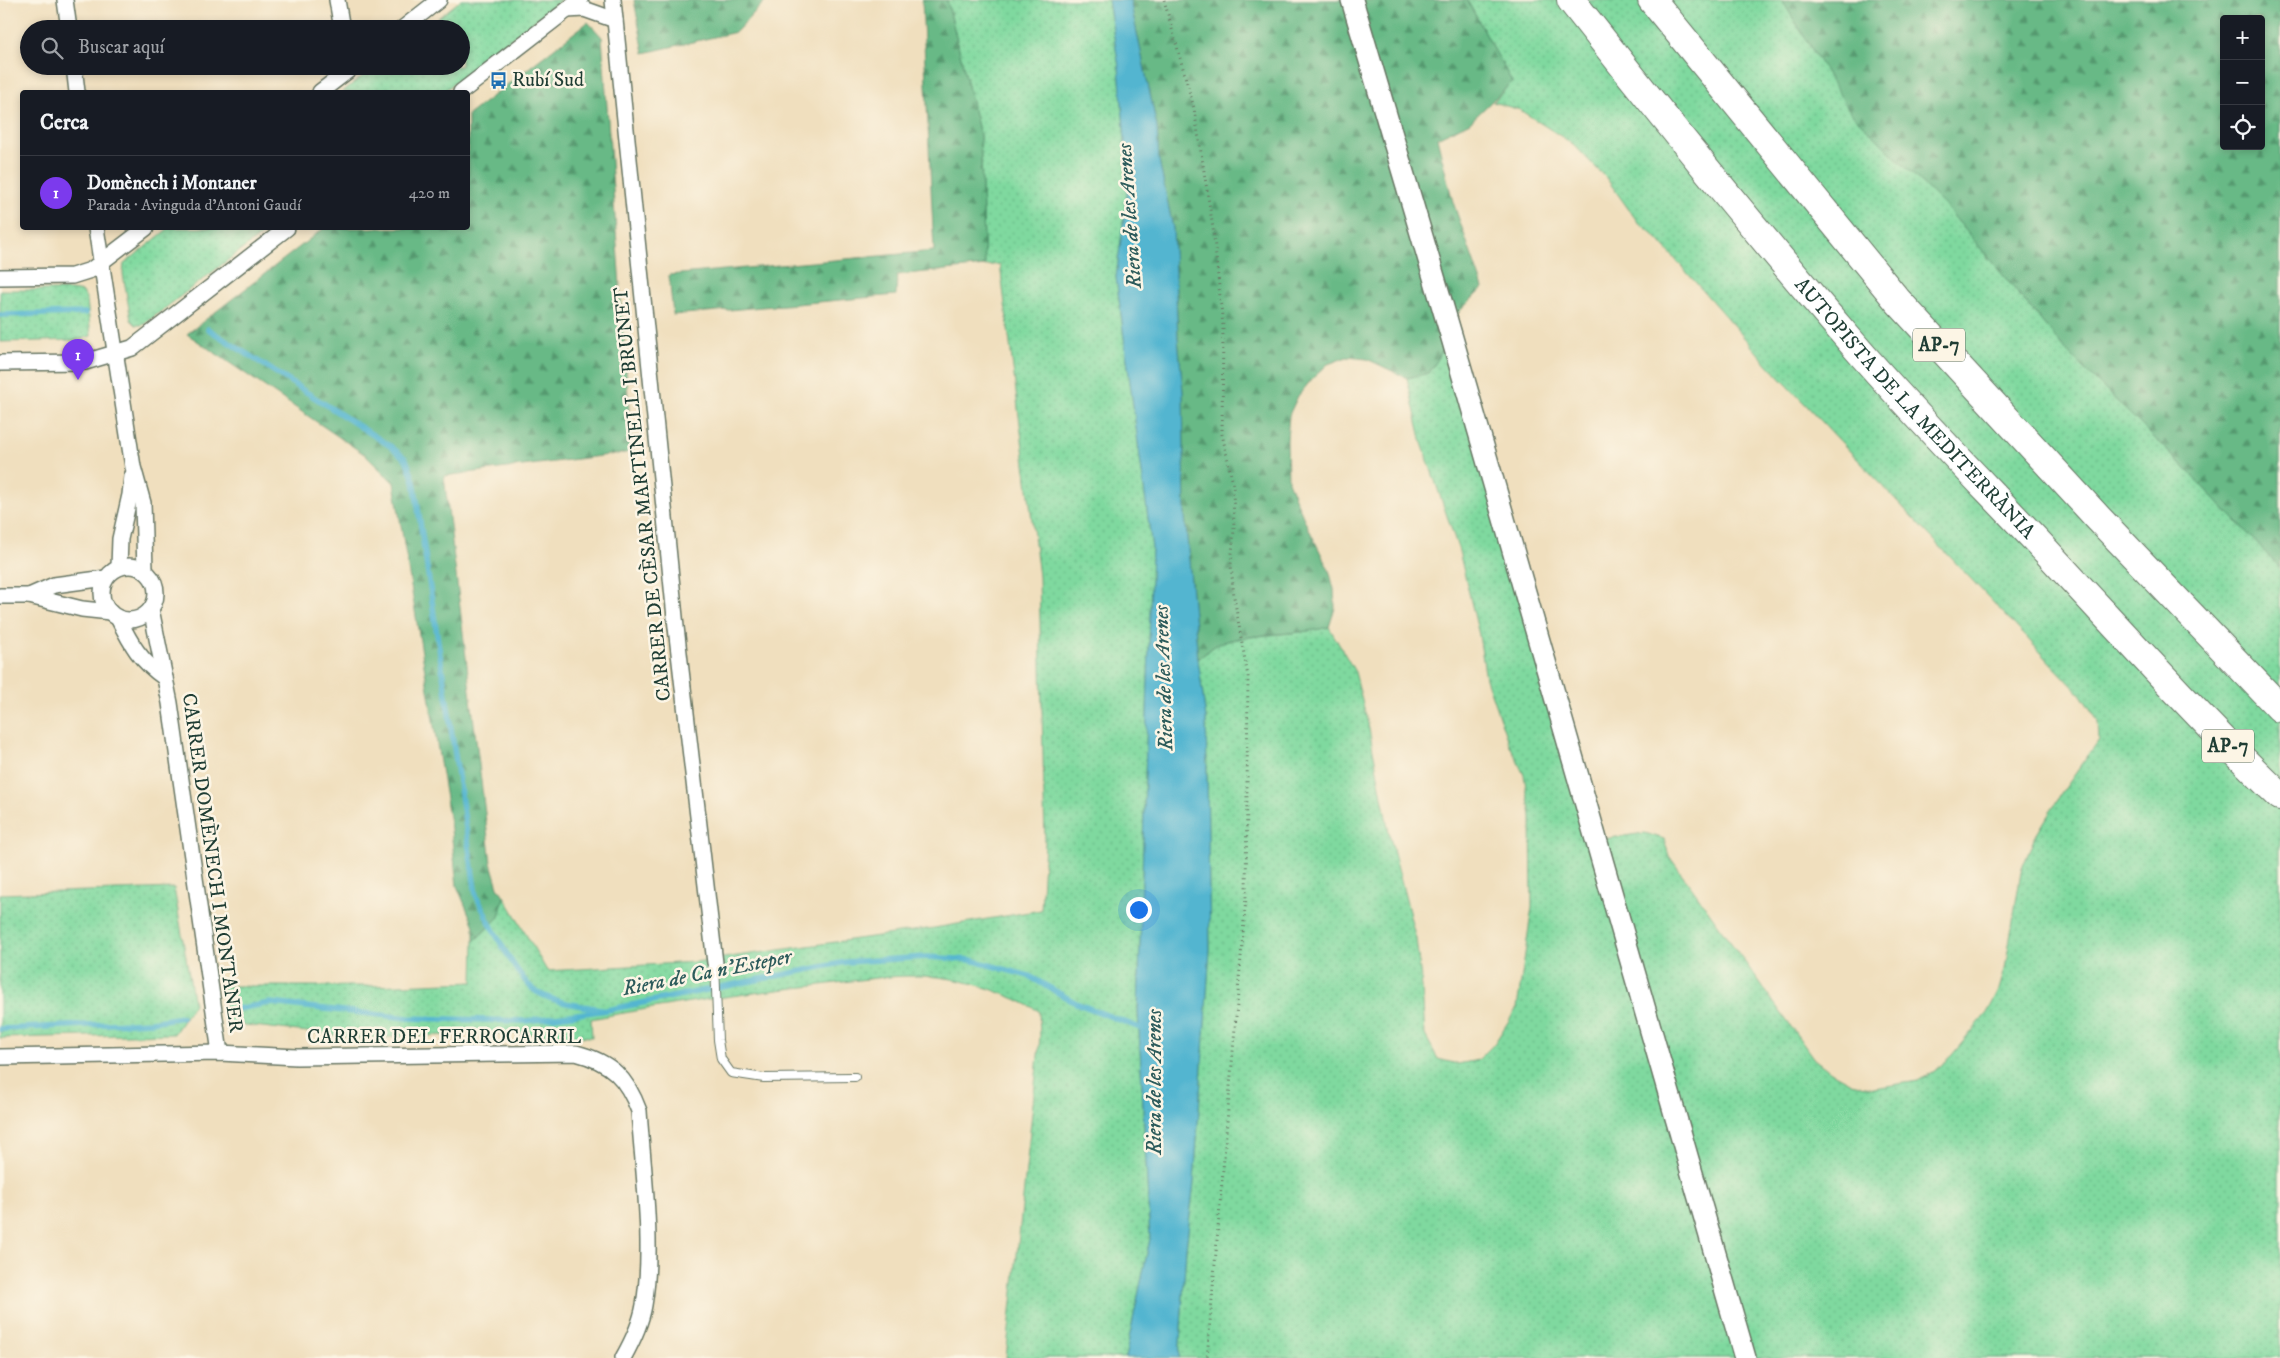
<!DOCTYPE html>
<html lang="es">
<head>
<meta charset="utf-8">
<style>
	:root { --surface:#171b24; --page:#242831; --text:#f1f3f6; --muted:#9ea1a6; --line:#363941; --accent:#7c3aed }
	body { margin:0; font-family:"IM FELL DW Pica",serif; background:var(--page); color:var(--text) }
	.controls { position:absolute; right:15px; top:15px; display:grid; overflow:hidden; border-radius:5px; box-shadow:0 2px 8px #0003 }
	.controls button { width:45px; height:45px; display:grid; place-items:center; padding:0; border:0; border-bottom:1px solid var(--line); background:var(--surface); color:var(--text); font:25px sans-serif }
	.you { position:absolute; left:1138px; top:909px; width:18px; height:18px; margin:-12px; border:4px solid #fff; border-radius:50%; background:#1a73e8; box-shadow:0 0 0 8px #1a73e833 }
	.badge { display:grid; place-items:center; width:32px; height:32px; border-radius:50%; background:var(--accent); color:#fff; font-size:16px; font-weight:700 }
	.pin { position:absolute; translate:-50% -41px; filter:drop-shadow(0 1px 2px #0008) }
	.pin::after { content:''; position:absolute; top:26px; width:18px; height:15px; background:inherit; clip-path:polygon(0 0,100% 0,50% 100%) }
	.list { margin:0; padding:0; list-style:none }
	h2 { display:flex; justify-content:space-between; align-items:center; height:65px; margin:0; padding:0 20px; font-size:21px }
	h2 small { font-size:16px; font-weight:400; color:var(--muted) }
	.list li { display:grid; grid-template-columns:32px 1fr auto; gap:15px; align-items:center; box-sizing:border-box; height:75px; padding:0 20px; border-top:1px solid var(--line) }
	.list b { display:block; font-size:19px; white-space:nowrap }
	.list p { margin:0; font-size:16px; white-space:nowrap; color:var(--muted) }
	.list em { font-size:16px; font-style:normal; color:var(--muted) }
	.icon { flex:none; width:28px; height:28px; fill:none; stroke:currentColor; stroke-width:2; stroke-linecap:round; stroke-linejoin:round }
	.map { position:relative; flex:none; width:2280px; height:1358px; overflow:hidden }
	.search { position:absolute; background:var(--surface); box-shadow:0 2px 8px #0003; left:20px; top:20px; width:450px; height:55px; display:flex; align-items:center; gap:12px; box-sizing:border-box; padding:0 18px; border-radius:28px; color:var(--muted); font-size:19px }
	.panel { position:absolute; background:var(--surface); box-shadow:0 2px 8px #0003; left:20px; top:90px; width:450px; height:140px; border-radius:5px }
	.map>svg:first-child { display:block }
	.grass { fill:url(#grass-dots); stroke:#4f8b6a }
	.forest { fill:url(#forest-firs); stroke:#437b5d; fill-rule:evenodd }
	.water { fill:#52b5d0; stroke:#387982 }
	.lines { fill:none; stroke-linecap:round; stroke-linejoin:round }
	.stream { stroke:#52b5d0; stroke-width:5.5 }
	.lane-casing { stroke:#687664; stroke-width:10 }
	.street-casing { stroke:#687664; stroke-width:18 }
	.secondary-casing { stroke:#687664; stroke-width:24 }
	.highway-casing { stroke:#687664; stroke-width:30 }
	.path { stroke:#687664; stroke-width:3; stroke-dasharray:1 4; stroke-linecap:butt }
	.lane { stroke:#fff; stroke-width:8 }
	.street { stroke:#fff; stroke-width:15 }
	.secondary { stroke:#fff; stroke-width:21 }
	.highway { stroke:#fff; stroke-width:28 }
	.labels { text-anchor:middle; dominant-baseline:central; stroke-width:5; stroke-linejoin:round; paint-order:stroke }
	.shield { fill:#fcf5e5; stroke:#617469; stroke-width:1 }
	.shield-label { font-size:19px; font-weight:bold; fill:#1f3d34 }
	.poi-label { font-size:20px; fill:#1f3d34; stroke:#fcf5e5; text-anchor:start }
	.street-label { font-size:20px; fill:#1f3d34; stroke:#fcf5e5 }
	.water-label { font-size:21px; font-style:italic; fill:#2c5b5b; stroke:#fcf5e5 }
</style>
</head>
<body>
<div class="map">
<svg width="2280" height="1358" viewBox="0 0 2280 1358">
	<defs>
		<pattern id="grass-dots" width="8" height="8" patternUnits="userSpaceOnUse" patternTransform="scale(1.25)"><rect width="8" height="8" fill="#7fd99f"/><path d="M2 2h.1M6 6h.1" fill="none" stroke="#6dbb8a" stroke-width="1.8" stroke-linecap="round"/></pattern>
		<pattern id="forest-firs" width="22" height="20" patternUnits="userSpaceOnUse" patternTransform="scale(1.25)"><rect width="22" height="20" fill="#67b986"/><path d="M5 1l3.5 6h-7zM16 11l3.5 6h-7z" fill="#54986e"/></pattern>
	</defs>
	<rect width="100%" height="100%" fill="#fcf5e5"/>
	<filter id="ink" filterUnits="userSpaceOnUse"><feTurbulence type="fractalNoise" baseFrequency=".02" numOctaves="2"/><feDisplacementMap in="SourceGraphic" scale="10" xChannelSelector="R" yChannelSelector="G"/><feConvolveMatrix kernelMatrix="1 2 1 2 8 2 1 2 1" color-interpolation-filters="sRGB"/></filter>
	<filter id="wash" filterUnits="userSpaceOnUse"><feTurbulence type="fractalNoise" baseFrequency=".0096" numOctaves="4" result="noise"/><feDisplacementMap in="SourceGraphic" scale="20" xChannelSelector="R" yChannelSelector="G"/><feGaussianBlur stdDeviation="1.12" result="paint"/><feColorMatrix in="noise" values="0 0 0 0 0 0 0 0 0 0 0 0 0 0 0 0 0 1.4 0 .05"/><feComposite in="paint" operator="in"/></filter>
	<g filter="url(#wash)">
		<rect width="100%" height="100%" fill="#f0dfbe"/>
		<g class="grass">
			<path d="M461,0H561L443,92H342L376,66H461V29H424Z"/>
			<path d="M947,0H1108L1119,67L1126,153L1127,195L1116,277L1152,548L1138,1011L1150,1239L1125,1358H1006L1040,1037L1039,1011C1009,994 973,981 938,977C897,973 854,981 813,986C738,994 665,1005 591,1019L592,1037L509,1033L361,1038L227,1023L222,986H371L473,982L474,941L499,917L504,896L547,971L695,962L934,928L1041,910L1045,843L1039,576L1000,264L985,266L980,135Z"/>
			<path d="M1467,0H1782L1851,113L1946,207L2069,354L2202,485L2280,568V1358H1179L1186,1248L1194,1182L1210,949L1206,719L1198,659C1205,654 1213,646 1220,643C1255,633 1293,636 1329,627L1355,672L1368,724L1389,833L1416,939L1422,987L1425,1035L1438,1059L1458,1064L1478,1060L1494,1044L1517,1008L1532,907L1531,816L1524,775L1507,739L1486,679L1479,635L1459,551L1422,443L1407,378L1429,373L1439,357L1449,334L1603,839L1645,833L1664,839L1669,856L1814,1059L1831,1072L1851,1083L1874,1088L1918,1081L1936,1070L1952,1055L1987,1013L1998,993L2005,969L2021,871L2034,839L2059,797L2099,740L2098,721L2081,695L1770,367L1653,234L1637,221L1607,179L1573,144L1520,110L1493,102L1512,82Z"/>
			<path d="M169,228H270L143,325H136L131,320L123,274L124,264Z"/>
			<path d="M0,290H71L83,292L87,300L91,336L78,340L0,342Z"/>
			<path d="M174,888L194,1004L174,1034L0,1038V894Z"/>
		</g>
		<g class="forest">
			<path d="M634,0H766L736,32L644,53Z"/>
			<path d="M922,0H947L980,135L985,266L897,275L896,295L673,315L669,275L934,251Z"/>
			<path d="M1130,0H1467L1512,82L1470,122L1437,138L1453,202L1483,288L1455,316L1439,357L1429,373L1407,378L1367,359L1347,357L1328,364L1312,379L1298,396L1289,415L1287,440L1288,481L1304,519L1329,570L1334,589L1335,608L1329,627C1293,636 1255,632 1220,643C1213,646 1205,654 1198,659L1185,516L1183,392L1178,338L1173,228L1159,160L1157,127Z"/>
			<path d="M1782,0H2280V568L2202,485L2069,354L1946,207L1851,113ZM2224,19H2261V146H2224Z"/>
			<path d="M588,22L602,37L632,452L444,476L491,863L498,887L504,896L499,917L474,941V926L457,886L451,829L394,483L364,454L187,334L324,228H468V115Z"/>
		</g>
		<path class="water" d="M1108,0H1130L1157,127L1159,160L1173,228L1178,338L1183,392L1185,516L1198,659L1206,719L1210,949L1194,1182L1186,1248L1179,1358H1125L1150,1239L1138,1011L1152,548L1116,277L1127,195L1126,153L1119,67Z"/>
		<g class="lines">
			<g class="stream">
				<path d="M0,315L85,313"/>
				<path d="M208,329L390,446L406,459L414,481L476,895C486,917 518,981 537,992C555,1003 579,1005 600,1009"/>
				<path d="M237,1009L270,1003L408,1018L526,1021L607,1010L846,962L927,957L971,960L1029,976L1076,1003L1145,1030"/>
				<path d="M0,1029L151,1022L182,1017"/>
			</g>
		</g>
	</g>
	<g filter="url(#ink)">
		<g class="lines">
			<defs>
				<path id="lane" d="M715,963L718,1040L721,1059L731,1073L764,1078L855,1077"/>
				<g id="street">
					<path d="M65,0L69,29"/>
					<path d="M337,0L342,29"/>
					<path d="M613,0L676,627L715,963"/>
					<path d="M567,10L584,9L615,20"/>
					<path d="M402,29L439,0"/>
					<path d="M74,66L77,92"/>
					<path d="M320,92L354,66"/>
					<path d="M461,92L580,0"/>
					<path d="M96,228L133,467L143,503L145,570"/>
					<path d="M0,277L72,276L91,270L146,228"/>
					<path d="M0,363L85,362L132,348L287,228"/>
					<circle cx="129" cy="593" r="27"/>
					<path d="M119,567L120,539L130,495L132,476"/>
					<path d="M0,596H29L82,609L110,612"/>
					<path d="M29,596L54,585L106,578"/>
					<path d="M151,609L170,703L220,1053"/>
					<path d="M118,618C131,644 140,661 165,678"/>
					<path d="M0,1057L220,1053L297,1057L576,1053C611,1062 627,1078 639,1111C643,1171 654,1246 644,1305C641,1323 632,1342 623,1358"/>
				</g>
				<path id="secondary" d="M1352,0L1452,338L1745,1358"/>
				<g id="highway">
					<path id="s1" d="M1571,0C1663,117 1756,232 1853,344C1915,416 1982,483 2047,552C2123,634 2199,718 2280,796"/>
					<path d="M1652,0L1897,300L2099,519L2280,708"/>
				</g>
			</defs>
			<use href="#lane" class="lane-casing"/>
			<use href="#street" class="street-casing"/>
			<use href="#secondary" class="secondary-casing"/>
			<use href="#highway" class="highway-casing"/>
			<path class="path" d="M1164,0L1194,108L1213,228L1223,326L1222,434L1233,484L1234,530L1231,565L1234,597L1248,677L1246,898L1207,1358"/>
			<use href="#lane" class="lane"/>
			<use href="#street" class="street"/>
			<use href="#secondary" class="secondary"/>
			<use href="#highway" class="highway"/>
		</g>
	</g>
	<defs>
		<symbol id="bus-bare" viewBox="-9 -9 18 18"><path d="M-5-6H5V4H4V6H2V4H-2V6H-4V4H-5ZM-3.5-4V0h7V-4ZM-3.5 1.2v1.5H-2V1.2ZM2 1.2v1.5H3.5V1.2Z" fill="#1f6fb2" stroke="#fcf5e5" stroke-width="2.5" paint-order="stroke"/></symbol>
	</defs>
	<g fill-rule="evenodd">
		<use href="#bus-bare" x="486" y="68" width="25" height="25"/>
	</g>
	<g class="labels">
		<g class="shield">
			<rect x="1913" y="328.5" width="52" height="33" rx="4"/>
			<rect x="2202" y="729.5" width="52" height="33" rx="4"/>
		</g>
		<g class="shield-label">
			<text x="1939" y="345">AP-7</text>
			<text x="2228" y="746">AP-7</text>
		</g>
		<g class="poi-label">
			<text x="512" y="80">Rubí Sud</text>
		</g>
		<g class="street-label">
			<text stroke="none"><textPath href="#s1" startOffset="534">AUTOPISTA DE LA MEDITERRÀNIA</textPath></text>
			<text transform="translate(643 494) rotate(-96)">CARRER DE CÈSAR MARTINELL I BRUNET</text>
			<text transform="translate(212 863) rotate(82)">CARRER DOMÈNECH I MONTANER</text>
			<text x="444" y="1037">CARRER DEL FERROCARRIL</text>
		</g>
		<g class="water-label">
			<text transform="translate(1130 216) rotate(-94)">Riera de les Arenes</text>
			<text transform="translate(1164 678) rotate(-92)">Riera de les Arenes</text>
			<text transform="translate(707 973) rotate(-11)">Riera de Ca n'Esteper</text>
			<text transform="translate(1155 1082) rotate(-90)">Riera de les Arenes</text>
		</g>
	</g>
</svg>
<div class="controls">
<button>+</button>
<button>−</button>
<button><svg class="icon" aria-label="locate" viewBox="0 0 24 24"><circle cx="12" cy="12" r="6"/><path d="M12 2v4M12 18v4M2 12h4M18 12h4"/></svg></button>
</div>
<div class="you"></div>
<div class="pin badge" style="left:78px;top:380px">1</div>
<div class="search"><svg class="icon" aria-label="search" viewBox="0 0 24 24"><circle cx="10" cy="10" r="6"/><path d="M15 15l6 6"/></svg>Buscar aquí</div>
<section class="panel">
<h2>Cerca<small></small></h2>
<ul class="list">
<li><span class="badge">1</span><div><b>Domènech i Montaner</b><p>Parada · Avinguda d'Antoni Gaudí</p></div><em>420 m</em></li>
</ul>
</section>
</div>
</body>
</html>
